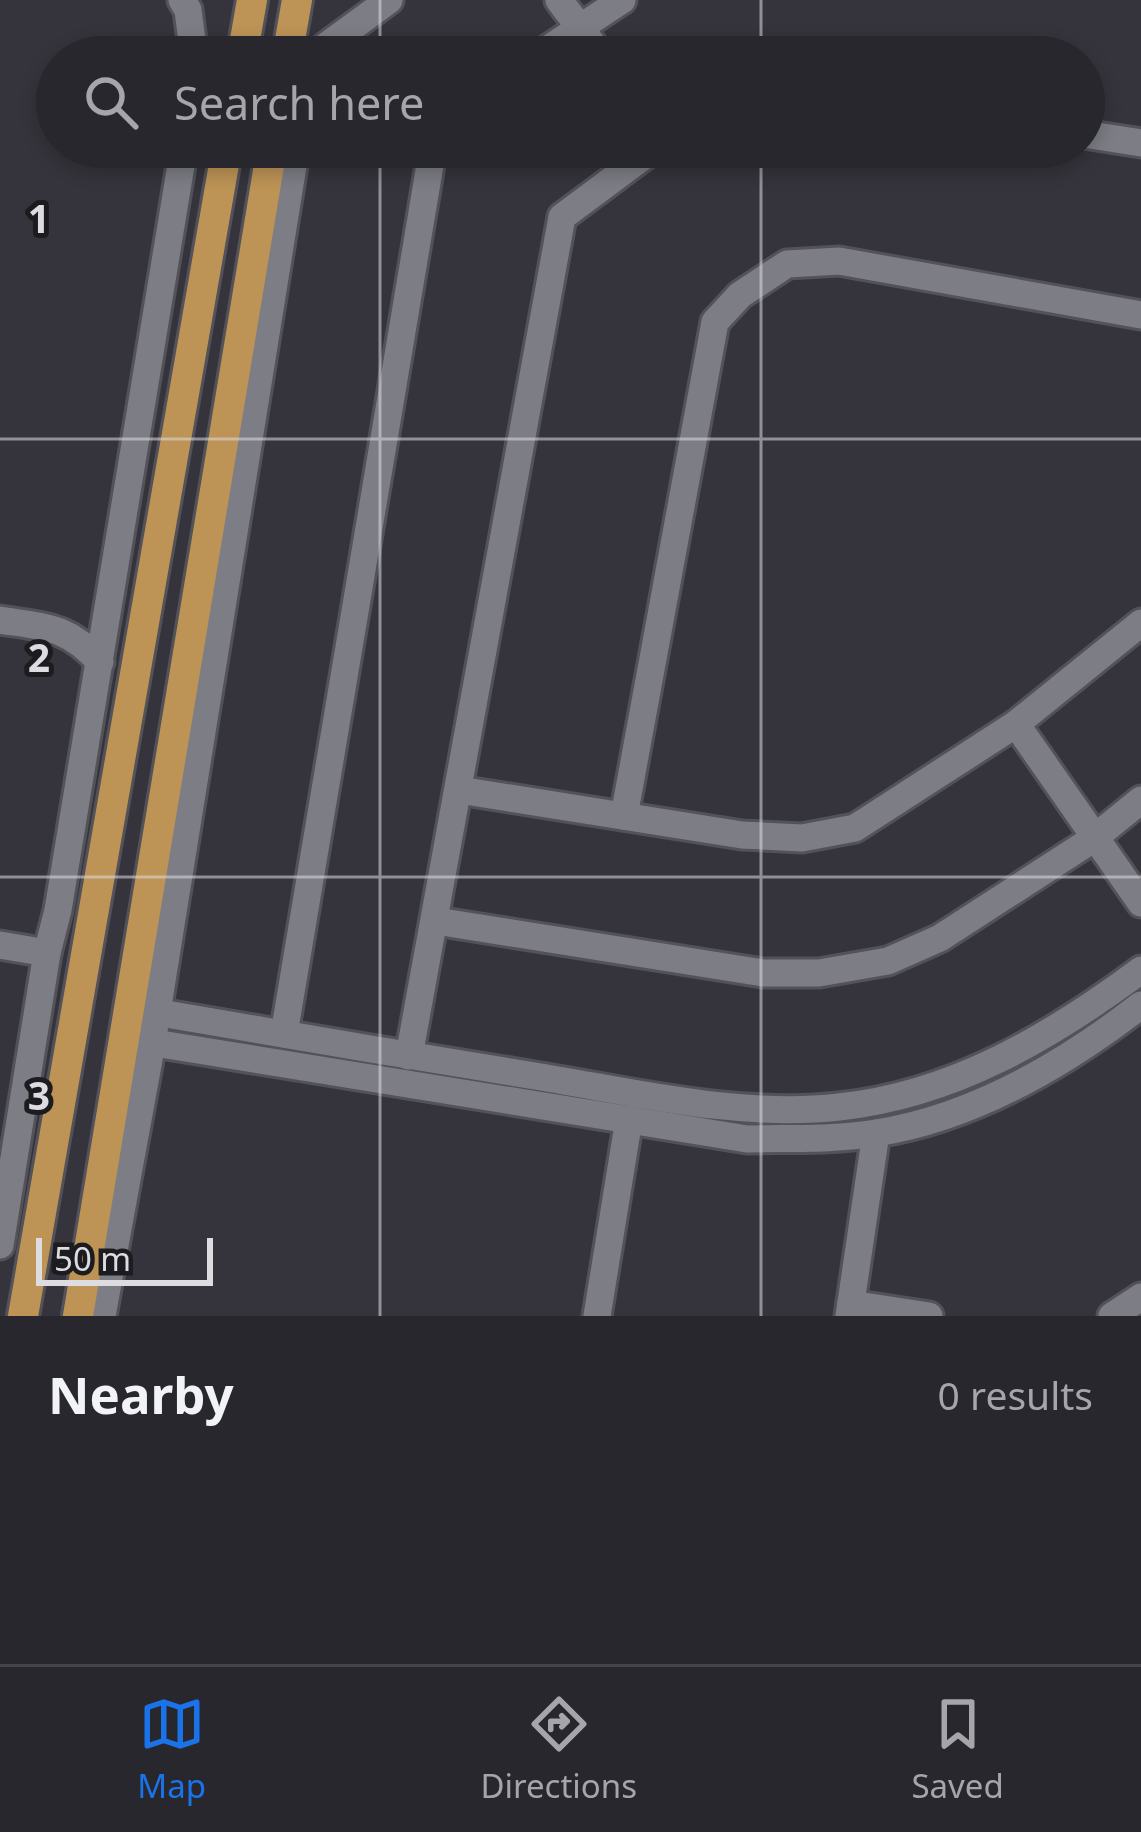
<!DOCTYPE html>
<html lang="en">
<head>
<meta charset="utf-8">
<style>
	:root { --surface:#28272d; --page:#302f35; --text:#f1f3f6; --muted:#a5a5aa; --line:#444449; --accent:#1a73e8 }
	body { margin:0; font-family:"Noto Sans",sans-serif; background:var(--page); color:var(--text) }
	.scale { position:absolute; left:36px; bottom:30px; width:177px; box-sizing:border-box; padding-left:12px; border:6px solid #dcdce1; border-top:0; font-size:33px; line-height:42px; white-space:nowrap; color:#dcdce1; -webkit-text-stroke:9px #1c1c20; paint-order:stroke }
	.list { margin:0; padding:0; list-style:none }
	h2 { display:flex; justify-content:space-between; align-items:center; height:156px; margin:0; padding:0 48px; font-size:51px }
	h2 small { font-size:39px; font-weight:400; color:var(--muted) }
	.icon { flex:none; width:66px; height:66px; fill:none; stroke:currentColor; stroke-width:2; stroke-linecap:round; stroke-linejoin:round }
	.map { position:relative; flex:none; width:1141px; height:1316px; overflow:hidden }
	.search { position:absolute; background:var(--surface); box-shadow:0 6px 18px #0003; left:36px; right:36px; top:36px; height:132px; display:flex; align-items:center; gap:30px; box-sizing:border-box; padding:0 42px; border-radius:66px; color:var(--muted); font-size:45px }
	.sheet { height:348px; background:var(--surface) }
	nav { display:flex; justify-content:space-around; align-items:center; box-sizing:border-box; height:168px; border-top:3px solid var(--line); background:var(--surface); font-size:33px; color:var(--muted) }
	nav a { display:grid; justify-items:center; gap:6px }
	nav .on { color:var(--accent) }
	.map>svg:first-child { display:block }
	.lines { fill:none; stroke-linecap:round; stroke-linejoin:round }
	.minor-casing { stroke:#525258; stroke-width:33 }
	.major-casing { stroke:#525258; stroke-width:36 }
	.minor { stroke:#7d7d85; stroke-width:27 }
	.major { stroke:#bd9356; stroke-width:30 }
	.grid { fill:none; stroke:#dcdce1; stroke-width:3; stroke-opacity:0.55 }
	.grid-label { font-size:39px; text-anchor:middle; font-weight:bold; fill:#dcdce1; stroke:#1c1c20; stroke-width:10; stroke-linejoin:round; paint-order:stroke }
</style>
</head>
<body>
<div class="map">
<svg width="1141" height="1316" viewBox="0 0 1141 1316">
	<rect width="100%" height="100%" fill="#35343c"/>
	<g class="lines">
		<defs>
			<g id="minor">
				<path d="M182,0L188,10L194,57"/>
				<path d="M559,0L602,57"/>
				<path d="M321,57L325,47L389,0"/>
				<path d="M536,57L622,0"/>
				<path d="M1084,134L1141,143"/>
				<path d="M0,620C45,627 68,626 100,662"/>
				<path d="M1016,724L1141,903"/>
				<path d="M459,790L742,835L802,838L855,828L1016,724L1141,623"/>
				<path d="M624,816L715,322L740,295L787,264L839,261L1141,315"/>
				<path d="M436,921L763,973H819L888,961L940,938L1093,839L1141,800"/>
				<path d="M0,945L47,953"/>
				<path d="M137,1009C272,1033 406,1055 541,1077C637,1093 741,1118 839,1107C953,1095 1051,1037 1141,970"/>
				<path d="M284,1034L433,147"/>
				<path d="M136,1040L747,1139C789,1138 834,1140 876,1133C972,1118 1065,1064 1141,1005"/>
				<path d="M409,1056L562,217L656,147"/>
				<path d="M0,1245L47,953L58,910L184,147"/>
				<path d="M851,1304L929,1316"/>
				<path d="M102,1316L152,1043L296,147"/>
				<path d="M597,1316L629,1119"/>
				<path d="M849,1316L876,1133"/>
				<path d="M1112,1316L1141,1297"/>
			</g>
			<g id="major">
				<path d="M242,57L252,0"/>
				<path d="M287,57L297,0"/>
				<path d="M23,1316L227,147"/>
				<path d="M78,1316L272,147"/>
			</g>
		</defs>
		<use href="#minor" class="minor-casing"/>
		<use href="#major" class="major-casing"/>
		<use href="#minor" class="minor"/>
		<use href="#major" class="major"/>
	</g>
	<path class="grid" d="M380,0V57M761,0V57M380,147V1316M761,147V1316M0,439H1141M0,877H1141"/>
	<g class="grid-label">
		<text x="39" y="233">1</text>
		<text x="39" y="672">2</text>
		<text x="39" y="1110">3</text>
	</g>
</svg>
<div class="scale">50 m</div>
<div class="search"><svg class="icon" aria-label="search" viewBox="0 0 24 24"><circle cx="10" cy="10" r="6"/><path d="M15 15l6 6"/></svg>Search here</div>
</div>
<section class="sheet">
<h2>Nearby<small>0 results</small></h2>
<ul class="list">
</ul>
</section>
<nav>
<a class="on"><svg class="icon" aria-label="map" viewBox="0 0 24 24"><path d="M3 6l6-2 6 2 6-2v14l-6 2-6-2-6 2zM9 4v14M15 6v14"/></svg>Map</a>
<a><svg class="icon" aria-label="directions" viewBox="0 0 24 24"><path d="M12 3l9 9-9 9-9-9zM9 14v-3h6M13 9l2 2-2 2"/></svg>Directions</a>
<a><svg class="icon" aria-label="saved" viewBox="0 0 24 24"><path d="M7 4h10v16l-5-4-5 4z"/></svg>Saved</a>
</nav>
</body>
</html>
